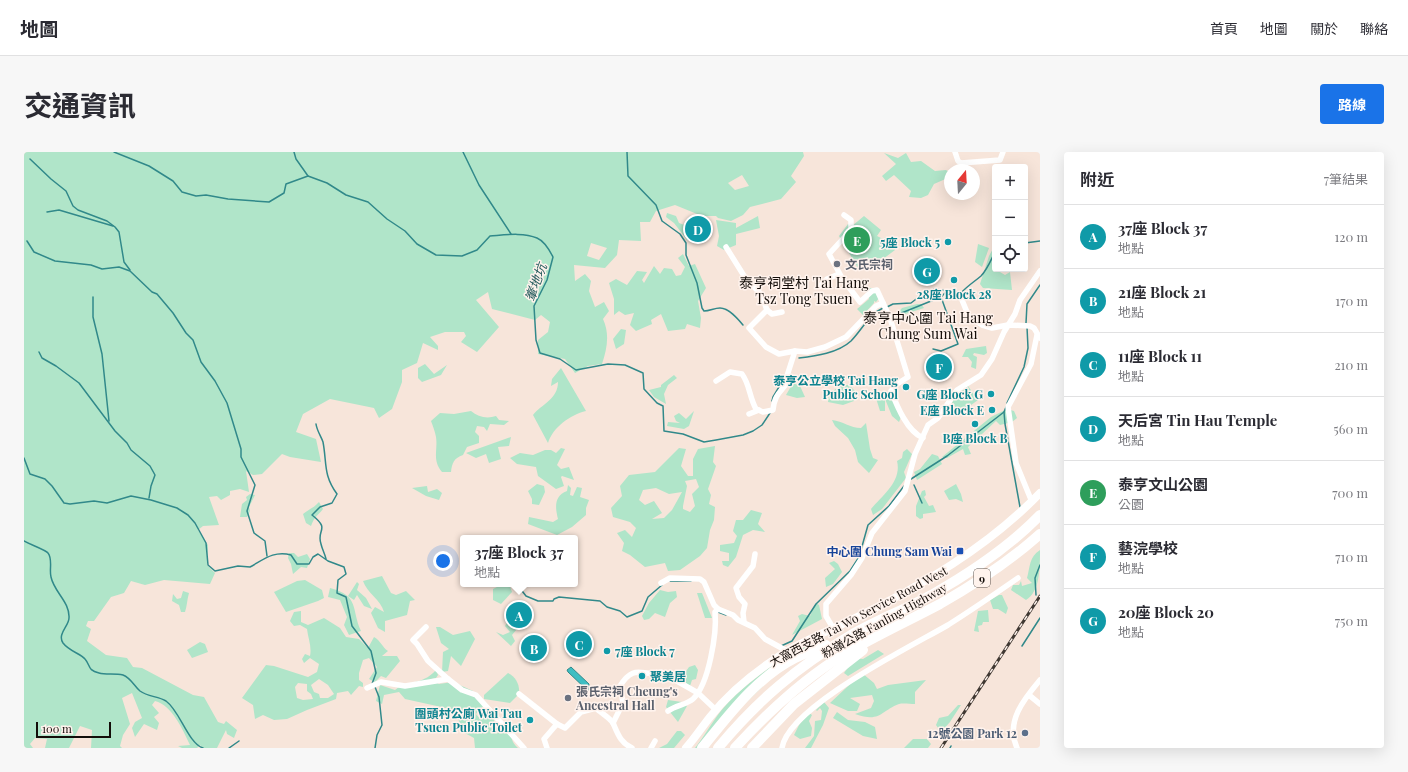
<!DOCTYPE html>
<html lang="zh-TW">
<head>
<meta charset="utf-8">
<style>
	:root { --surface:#fff; --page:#f7f7f7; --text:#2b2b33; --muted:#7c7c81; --line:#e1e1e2; --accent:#1a73e8 }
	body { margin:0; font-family:"Playfair Display","Noto Sans TC",serif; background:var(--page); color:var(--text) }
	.controls { position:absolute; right:12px; top:12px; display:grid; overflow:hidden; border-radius:4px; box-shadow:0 4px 16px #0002 }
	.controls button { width:36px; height:36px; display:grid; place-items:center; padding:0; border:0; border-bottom:1px solid var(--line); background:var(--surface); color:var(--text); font:20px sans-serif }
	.compass { position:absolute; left:920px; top:12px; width:36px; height:36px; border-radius:50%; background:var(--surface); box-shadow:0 4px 16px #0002; rotate:18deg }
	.scale { position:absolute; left:12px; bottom:10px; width:75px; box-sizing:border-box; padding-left:4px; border:2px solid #130d09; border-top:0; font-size:11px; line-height:14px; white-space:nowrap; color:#130d09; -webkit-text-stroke:3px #fff3ed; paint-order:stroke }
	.you { position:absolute; left:419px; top:409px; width:14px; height:14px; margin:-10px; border:3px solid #fff; border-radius:50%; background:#1a73e8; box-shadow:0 0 0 6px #1a73e833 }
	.badge { display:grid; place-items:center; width:26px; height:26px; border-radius:50%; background:var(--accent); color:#fff; font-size:13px; font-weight:700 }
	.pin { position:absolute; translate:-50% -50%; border:2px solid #fff; box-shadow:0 1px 4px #0006 }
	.popup { position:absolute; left:436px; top:383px; width:118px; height:52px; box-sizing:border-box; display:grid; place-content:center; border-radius:4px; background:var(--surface); filter:drop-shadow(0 1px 3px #0005); font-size:13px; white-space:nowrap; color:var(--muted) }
	.popup b { font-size:15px; color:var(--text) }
	.popup::after { content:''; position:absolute; left:50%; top:100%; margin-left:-8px; border:8px solid transparent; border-top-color:var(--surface) }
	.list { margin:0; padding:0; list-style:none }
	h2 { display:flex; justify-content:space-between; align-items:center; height:52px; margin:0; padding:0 16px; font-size:17px }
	h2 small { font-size:13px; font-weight:400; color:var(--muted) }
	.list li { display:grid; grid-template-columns:26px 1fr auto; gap:12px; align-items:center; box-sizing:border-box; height:64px; padding:0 16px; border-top:1px solid var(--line) }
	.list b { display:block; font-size:15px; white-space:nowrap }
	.list p { margin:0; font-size:13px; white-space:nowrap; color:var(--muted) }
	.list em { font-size:13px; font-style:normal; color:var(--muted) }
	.icon { flex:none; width:22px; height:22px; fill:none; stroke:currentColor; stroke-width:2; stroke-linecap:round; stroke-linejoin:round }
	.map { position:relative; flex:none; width:1016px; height:596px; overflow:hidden; border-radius:4px }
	header { display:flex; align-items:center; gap:24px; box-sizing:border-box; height:56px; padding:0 20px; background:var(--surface); border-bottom:1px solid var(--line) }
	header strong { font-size:19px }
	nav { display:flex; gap:22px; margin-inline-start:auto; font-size:14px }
	.intro { display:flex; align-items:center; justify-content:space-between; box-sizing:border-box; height:96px; padding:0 24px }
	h1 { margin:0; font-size:28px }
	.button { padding:10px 18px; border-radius:4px; background:var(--accent); color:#fff; font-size:14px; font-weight:700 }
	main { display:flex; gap:24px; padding:0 24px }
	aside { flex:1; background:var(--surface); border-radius:4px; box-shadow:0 4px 16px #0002 }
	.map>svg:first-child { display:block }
	.green { fill:#b0e5c9; fill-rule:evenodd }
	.water { fill:#3ebec2; stroke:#31898a }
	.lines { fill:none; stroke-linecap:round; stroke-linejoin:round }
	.stream { stroke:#31898a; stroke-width:1.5 }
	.minor { stroke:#fff; stroke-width:5.5 }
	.secondary { stroke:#fff; stroke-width:8 }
	.motorway { stroke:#fff; stroke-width:10 }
	.rail-casing { stroke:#403832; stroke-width:3 }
	.rail { stroke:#fff3ed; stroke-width:1.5; stroke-dasharray:4.5; stroke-linecap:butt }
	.culture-dot { fill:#0f9aa8; stroke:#fff3ed; stroke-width:1.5 }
	.worship-dot { fill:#6b7280; stroke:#fff3ed; stroke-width:1.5 }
	.transit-dot { fill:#1a4fb4; stroke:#fff3ed; stroke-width:1.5 }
	.service-dot { fill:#5c6f8a; stroke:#fff3ed; stroke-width:1.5 }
	.labels { text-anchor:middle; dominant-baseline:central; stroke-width:3; stroke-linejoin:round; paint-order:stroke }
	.shield { fill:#fff3ed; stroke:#5a524d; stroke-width:1 }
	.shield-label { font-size:11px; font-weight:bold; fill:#130d09 }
	.culture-label { font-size:12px; font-weight:bold; fill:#0d838f; stroke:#fff3ed; text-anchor:end }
	.worship-label { font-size:12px; font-weight:bold; fill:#5b616d; stroke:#fff3ed; text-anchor:start }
	.transit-label { font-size:12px; font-weight:bold; fill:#164399; stroke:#fff3ed; text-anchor:end }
	.street-label { font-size:12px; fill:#130d09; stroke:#fff3ed }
	.service-label { font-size:12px; font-weight:bold; fill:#4e5e75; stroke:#fff3ed; text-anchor:end }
	.water-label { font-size:13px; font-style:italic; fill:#2a5f60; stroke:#fff3ed }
	.quarter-label { font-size:14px; fill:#130d09; stroke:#fff3ed }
</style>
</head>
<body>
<header>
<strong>地圖</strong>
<nav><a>首頁</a><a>地圖</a><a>關於</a><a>聯絡</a></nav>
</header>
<div class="intro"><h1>交通資訊</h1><a class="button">路線</a></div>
<main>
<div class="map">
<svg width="1016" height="596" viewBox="0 0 1016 596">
	<rect width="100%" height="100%" fill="#f7e5da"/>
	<g class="green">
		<path d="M0,0H779L780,4L767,24L772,30L757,47L726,55L719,63L707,69L694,66L692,64H678L651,53L632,59L626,70H616L617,89L595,88L593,103L581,116L550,113L551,129L561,122L567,129L565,139L571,155L580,150L585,159L579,167C586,182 583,197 578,212L564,214L551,221L541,207L514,202V188L524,180L526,170L517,163L511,168L468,157L464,140L452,148L475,175L453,200L437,190L442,184L440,180H421L406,185L414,194V198L399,191L393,211L378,218V230L368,257L355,266L350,256L306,247L279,262L272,280L292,287L297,310L266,305L258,302L238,322L229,323L222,319L225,340L216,337L206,339V343L197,348L193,344L185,345L195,373L179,374L174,378L184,393L183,413L191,421L186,432L140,428L121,433L107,429L100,441L87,445L70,469H64L62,474L67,477L63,489L82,503L103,506L109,515L118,516L169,543L180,545L194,570L200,572L202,569L213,578L210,586L203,582L202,578L193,596H178L176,593L173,596H158L154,594L166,593C159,578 148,553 131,549L128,553L135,561L130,565L135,571L133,578L120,572L111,585L108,576L111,570L118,566L108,541L98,546L106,572L99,583L96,594L98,596H67L68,578L56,574L45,596H21L23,587L11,586L6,592L9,596H0ZM718,23L725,34L711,38L704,31ZM567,91L583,96L575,108L563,104Z"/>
		<path d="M860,1L874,6L882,1L887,10L897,9L911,19L922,18L926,21V25L910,32L904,43L897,46L885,45L887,39L870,23L862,29L858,24L872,12Z"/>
		<path d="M643,61L652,64L655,71L674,78V89L663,88L650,71L642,65Z"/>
		<path d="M734,64L736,76L712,82V93L700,98L693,94L695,84L692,68L712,71V76Z"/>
		<path d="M840,64L857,78L853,84L859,87L862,85L867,88L866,95L870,94L871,98L859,107L855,117L834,116L815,84L824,72L828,74Z"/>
		<path d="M954,92L965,96L958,115L951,110Z"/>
		<path d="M971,93V117L981,123L986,120L988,138L959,136L956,132L965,104Z"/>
		<path d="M659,102L665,114L671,112L682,136L674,149L677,166L676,176L663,172L661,177L644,179L637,162L627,168L628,172L612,179L606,173L610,161L601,163L595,159L590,163V147L585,131L592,127L603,133L613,119L623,120L618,128L620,131L630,114L636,122L640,116L648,117L652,124L657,123L661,115L654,106Z"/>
		<path d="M842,136H849L855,146L852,150L850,149V151L839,163L833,157L845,147Z"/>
		<path d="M893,152H897L900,156L881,162L872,168V163L878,156Z"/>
		<path d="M597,177L602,178L600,192L592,197L589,187Z"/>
		<path d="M962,194L963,201L960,203L950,201L949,203L953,205L952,217L947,215L948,210L944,205H938L942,197Z"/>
		<path d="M401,212L410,222L423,213L417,223L398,230L394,226V216Z"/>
		<path d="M537,216L562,259C546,263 529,275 524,291L509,263C518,252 534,247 534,230L527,234L528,227Z"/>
		<path d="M650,223L653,226L644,233L640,242L642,252L630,245L625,238L637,235V233Z"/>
		<path d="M769,231L776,234L781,245L773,246L762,243Z"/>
		<path d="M817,233H825L831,239L830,249L819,253L804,250L805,242Z"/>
		<path d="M944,234L954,248L936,261L928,251L932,243Z"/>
		<path d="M861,239L865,241L877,265L875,270L868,264L861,247V259H856L851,243Z"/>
		<path d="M983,257L990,259L993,266L988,270L976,273L972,269L944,295L947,302L941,303L939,297L923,306L918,305L967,265Z"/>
		<path d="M447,259C454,265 463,267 472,264L475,268L485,269L480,273L466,272L463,279L460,275L453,274L451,280L455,284V291L443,295L439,303C430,306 428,311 427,320H418C408,308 414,298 412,285C411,280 409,274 407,269L416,261L430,262Z"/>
		<path d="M670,259L665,274L660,277L643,274L644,270L656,271L652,269L650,264L655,261L662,267Z"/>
		<path d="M808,268C819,269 826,276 837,276L842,271L846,297L849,306L854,308L845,321L834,310L831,298L824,286L811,274Z"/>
		<path d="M487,285L485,294L474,295L477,307L465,311L462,302L452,306L442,301Z"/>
		<path d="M691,294L689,310L692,314L684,337L687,343L685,352L691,355L690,368L686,378L683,396L676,404L656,418L644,419L641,411L621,415L606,403L598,399L600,391L593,381L601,378L608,385L612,376L606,370L589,365L587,356L598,344L596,334L605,323L631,320L655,296L662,297L657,314L664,324H669V307L674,297ZM672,327L675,335L668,342L671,354L666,360L659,357V354L663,334L661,329ZM632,336L645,342L658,340L648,358L640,366L628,367L638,361L630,349L621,353L615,348L619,338Z"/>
		<path d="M537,296L541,297L533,313L537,317L545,315L550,328L538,324L537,325L540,334L532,337L514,324L512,315L493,312L486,306L496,301L509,303L521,298H527L532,301Z"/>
		<path d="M883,297L888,302L880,320L882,326L858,357L849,363L847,357C859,343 878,329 873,309L878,306L879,300Z"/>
		<path d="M908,302L914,304L918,312L893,328L890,320L896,317Z"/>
		<path d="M513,332L520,334L521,340L515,353L508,352V347L504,339Z"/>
		<path d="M932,332L937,342L939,350L932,347L925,348L920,339Z"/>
		<path d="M544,333L547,336L546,343L549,344L553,335L558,336L556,345L565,348L562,356V363L548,375L533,383L504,372L505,365L529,370L534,367C531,355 530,344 543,339Z"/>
		<path d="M403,334L404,340L413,337L418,341L415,348L402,344L388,336Z"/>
		<path d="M901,338L902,343L900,345L905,354L909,353L912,360L899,362V366L896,367L892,364V354L898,339Z"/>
		<path d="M226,342L231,343L225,355L226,359L223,365H216L218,352L223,348L222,345Z"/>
		<path d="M295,350L299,357C294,364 291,363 287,374L282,371L279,362C285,357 290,356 295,350Z"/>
		<path d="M727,358L738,361L734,372L741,380L729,378L719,383L712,405L704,415L699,413L698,409H705V401L696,399V393L710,391L713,384L709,379L712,368H719Z"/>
		<path d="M1016,398C1016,416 1016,440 1002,448L987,438L989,433H995L997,429L998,434L1008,431L1003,426C1006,415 1005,405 1016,398Z"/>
		<path d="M265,401H270L274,405L283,402L286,407L283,416L277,415L269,422L267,412L264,406Z"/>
		<path d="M810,409L814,412L818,420L809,432L802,435L801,426L811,417L805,411Z"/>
		<path d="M358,424L367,441L372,443L382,439L391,448L386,449L383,463L361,469V480L354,476L347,461L351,455L360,460C357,448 343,441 339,429Z"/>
		<path d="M281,428L298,438L300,446L294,449L262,460L250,440L273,429Z"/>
		<path d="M333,430L335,432L333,438L342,446L348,457L340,454L333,443L330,448L324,444Z"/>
		<path d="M479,432H485L488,440L477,452L469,448V437Z"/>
		<path d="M306,436C336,444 327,457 337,479L325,483L320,473L323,465L316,448L304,445Z"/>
		<path d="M636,438L644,440L652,439L653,445L646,451L641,465L631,461L625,467L620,468L618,464L625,451Z"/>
		<path d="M159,439L165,441C163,448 163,454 161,460H157L155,453L148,449L149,442L153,447L157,446Z"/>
		<path d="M673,441H678L688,466H681Z"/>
		<path d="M975,443H978L984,456L982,462L974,457H969L966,448Z"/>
		<path d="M792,451L795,453L798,467L768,483L776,469L774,464L778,462L786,464Z"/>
		<path d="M964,458L965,470H959L958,473L954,474L955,480L950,479L954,459Z"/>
		<path d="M277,459V470L284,473L300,466L316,476L322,485L335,487L344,496L350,485C357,489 358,495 364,499L358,504H373L376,509L362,526L357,524L351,530L345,527L353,515L345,506L339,508L335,521V528L339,531V535L335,534L327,543L324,539L313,541L312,547L283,558L263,567L250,568L239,563L231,567L229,553L218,546L242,513L250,514L284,525L293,520L295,512L286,506L280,511L278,507L281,502L286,504C288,495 284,486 283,477L276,473L270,474L266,469L270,460ZM295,527L304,533L310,542L304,546H296L295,542L290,540L287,533ZM274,531L283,532V539L287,542L289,547L279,548L273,546L271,535Z"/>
		<path d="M486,466H488L493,471V477L488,483L491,489L487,494L472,480L479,483L486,480L481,474Z"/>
		<path d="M412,475H416L429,483L446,479L451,487L437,514L427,504L424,519L418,520L419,500L425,497L417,491Z"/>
		<path d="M176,490L181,492L184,500L168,506L163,498Z"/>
		<path d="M790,492L796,493L767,507L675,596H671C682,582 690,566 702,553C720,533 764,499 790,492Z"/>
		<path d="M854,498L860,502L824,524L820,521L831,506L839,507Z"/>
		<path d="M671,513L674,518L672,527L668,528L666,534L656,528L665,515Z"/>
		<path d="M412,518L414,523L412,526L407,527L415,532L429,530L449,539V543L460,553L452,562L456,567L467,559L471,561L470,570L482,571L487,575C487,585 487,590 494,596H451L450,586L439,580L431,558L381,547L375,540L360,543L358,552L352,549L356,533L371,538C386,526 396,535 412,518Z"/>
		<path d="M484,521C492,525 496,533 495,542L486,551L460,547V543Z"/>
		<path d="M838,521L850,531L853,537L864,533L902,528L891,540V552C886,552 879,551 875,552C856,559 857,571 831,562L847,556L850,549L848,543L826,546L836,552L833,559H824L806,551Z"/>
		<path d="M644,548L658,550L663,554L654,570L642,555Z"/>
		<path d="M800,550L805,556L799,573L787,596H781L790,584L791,569L797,568L798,559L796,556L793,559L792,558Z"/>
		<path d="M934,553H937L926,570L917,580L912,573L915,566L924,564Z"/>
		<path d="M813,560L824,568L841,570L851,575L853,587L839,584L809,566Z"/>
		<path d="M785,561L788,563L785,569L788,576L787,584L776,587L770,583L775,573Z"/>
		<path d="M653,579H657L661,583L650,596H635L643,592Z"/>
		<path d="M889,587H903L907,592L904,596H880Z"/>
	</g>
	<path class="water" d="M547,515L565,532L564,539L544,520L543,518Z"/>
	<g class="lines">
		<g class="stream">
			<path d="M90,0L125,14L149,29L158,40L172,44L182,43L204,47L245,50L260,41L262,32L284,24"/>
			<path d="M270,0L272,7L284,24L303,31L322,43L344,50L363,67L381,79L393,92L412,103L438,104L453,98L466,84C480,83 499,80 513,86C520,89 526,99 529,105L523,128L510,154L512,188L516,201L536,207L552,218L584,212L601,213L619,221L620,237L633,251L639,254L640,279L659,282L680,290L692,288L719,283L729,279L738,273L746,261"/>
			<path d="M439,0L455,33L487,82"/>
			<path d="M603,0L604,24L632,53L638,69L656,82L662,91V103L673,131L678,156L680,159C686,159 690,156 696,156C705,156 714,167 719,173"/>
			<path d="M6,7L27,27L42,39L49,54L54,58L83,69L91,75L95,80L100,110L106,118"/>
			<path d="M23,60L35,58L89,74"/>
			<path d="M3,89L10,100L31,109L67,113L78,117L95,115L106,119L128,140L133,142L149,161L162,181L169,188L177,210L191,229L203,251L217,297V305L231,333L223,359L230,381L241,389L243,404"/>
			<path d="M1001,91L1016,89"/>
			<path d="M69,145V165L78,202L85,269"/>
			<path d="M863,155L869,152L887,151L900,141L911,137L937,141C943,134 950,130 957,124C963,118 967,108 971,100"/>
			<path d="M873,169V165L875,162L917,145L923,139"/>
			<path d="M1002,171L1003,152L1016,133"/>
			<path d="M909,197L917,199L934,192L917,145"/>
			<path d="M15,200L18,206L32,214L55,231L91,279L103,291L107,298L126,314L131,323L127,334L125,346"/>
			<path d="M775,206C792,204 814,201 827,189C838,178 845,162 859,156"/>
			<path d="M748,249L749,245L755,235"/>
			<path d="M983,251L1000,215L1004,196L1003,175"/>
			<path d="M982,255L980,260L981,272L996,355"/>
			<path d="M292,272C293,279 297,284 299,290C303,311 299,323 313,342L308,351L296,355L288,363C307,378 292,377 297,392C298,397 301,402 302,407"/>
			<path d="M0,306L6,322L21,327L28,334L40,351L46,352L70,349L83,351L107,344L127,348L153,356L164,363L171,371L182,391L184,413L191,419L214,414L226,415C239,408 250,398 267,403L273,412H285L289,405L294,402L304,409L320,415L322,422L314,428L313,441L322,445L328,474L347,499L352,521L348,532"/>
			<path d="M887,327L923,304L980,260"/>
			<path d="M890,333L898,351"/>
			<path d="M0,389C5,392 22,398 24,401C29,407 25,418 27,425C30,440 46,450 45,466C45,474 33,482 39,491C45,499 57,502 61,507C67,514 63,518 75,521C82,523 91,521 99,523C107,526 110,534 116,539C124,545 134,544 142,549C156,559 164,591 179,596"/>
			<path d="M646,429H667"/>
			<path d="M482,432L495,435L502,444L514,449H529L530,447L535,445L576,449L583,455L596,459L603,465L618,459L624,445L638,433"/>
			<path d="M1012,443L1011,426L1016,413"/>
			<path d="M694,460L702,463"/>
			<path d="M757,494L768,489L792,452L826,419L835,405L844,373L865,354L880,334"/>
			<path d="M998,494L1016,466"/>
			<path d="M351,535L355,545L358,573L353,583L351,596"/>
			<path d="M205,596L215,589"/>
			<path d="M926,596L927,594"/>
		</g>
		<g class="minor">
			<path d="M931,0L934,9L937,11L976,8L979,0"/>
			<path d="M820,63L827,68V78L805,102L818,126L836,150L848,139L853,138L859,151"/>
			<path d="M702,95L722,127L737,142L743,158L725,176L742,195L755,202L771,199L783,200L801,195L822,185L852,154L859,151L866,166L884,225L873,232L867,239C873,254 883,279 899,286"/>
			<path d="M796,134L803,127L815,122"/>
			<path d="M938,148L945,165L958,173L968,176L984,173L1006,174L1010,176L1016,186"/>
			<path d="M743,158L748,162L758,160"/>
			<path d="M762,227L771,199"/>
			<path d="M692,229L706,220L718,222C726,233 725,244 732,257L739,260L749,258C751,239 759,240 766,226L763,224"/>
			<path d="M725,262L735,258"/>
			<path d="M1008,350L992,311L984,255L1007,212L1013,183"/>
			<path d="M637,431L646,426L676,427L680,430L690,453L694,457L709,463L714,468L731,476L741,487L763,499"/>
			<path d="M720,470L719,461L721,452L715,445L712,436L729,414L731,402"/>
			<path d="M402,475L389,488L393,492L404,509L424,527L438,538L452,543L500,596"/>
			<path d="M809,476L802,464V452L827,423L838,406L848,381L881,339L891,302L904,273L914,266L933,238L957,223L968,207L980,180L991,162L996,148L1016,119"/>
			<path d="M343,536L357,530L381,534L424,527"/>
			<path d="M495,542L533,572L520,587L523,596"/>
			<path d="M1005,543L1016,552"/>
			<path d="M644,559C652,553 662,553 669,547C685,532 693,481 691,460L694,457"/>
			<path d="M589,571L599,551L596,534C611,510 619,526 637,520L674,541L692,558"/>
			<path d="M533,572L541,576L557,560L572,556C577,561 586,566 589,571C594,582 596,590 608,596"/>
			<path d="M627,596L631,589"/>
			<path d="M758,596C764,555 888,494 924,473C948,458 971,442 994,426"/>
			<path d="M993,596C981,570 1000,547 1016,528"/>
		</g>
		<path class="secondary" d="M662,596C671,586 678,575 686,565C704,542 727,523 751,507C775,490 803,480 829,467C897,434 963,396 1016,341"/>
		<g class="motorway">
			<path d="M678,596C704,564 733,525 771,506C781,501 792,498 802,493"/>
			<path d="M694,596C734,548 773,515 827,483C853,468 882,457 909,442C946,421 987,393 1016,363"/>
			<path d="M711,596C744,560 778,528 819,503C851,484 884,469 916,452C951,432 986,409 1016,382"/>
			<path d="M728,596L770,552L839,498"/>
		</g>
		<defs>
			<path id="rail" d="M917,596L1016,444"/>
		</defs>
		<use href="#rail" class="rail-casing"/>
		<use href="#rail" class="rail"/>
	</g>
	<g class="culture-dot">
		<circle cx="924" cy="90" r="4"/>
		<circle cx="930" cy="128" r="4"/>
		<circle cx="882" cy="235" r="4"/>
		<circle cx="967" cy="242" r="4"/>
		<circle cx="968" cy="258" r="4"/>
		<circle cx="951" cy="272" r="4"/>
		<circle cx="583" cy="499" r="4"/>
		<circle cx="618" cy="524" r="4"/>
		<circle cx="506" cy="568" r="4"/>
	</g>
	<g class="worship-dot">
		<circle cx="813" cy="112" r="4"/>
		<circle cx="544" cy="546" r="4"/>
	</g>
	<rect class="transit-dot" x="932" y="395" width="8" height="8" rx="2"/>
	<circle class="service-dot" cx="1001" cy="581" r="4"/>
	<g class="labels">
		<rect class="shield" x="950" y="417" width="16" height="18" rx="3"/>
		<g class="shield-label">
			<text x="958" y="426">9</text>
		</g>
		<g class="culture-label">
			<text x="916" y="90">5座 Block 5</text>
			<text x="930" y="142" text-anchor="middle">28座 Block 28</text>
			<text x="874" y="228">泰亨公立學校 Tai Hang<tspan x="874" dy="14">Public School</tspan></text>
			<text x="959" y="242">G座 Block G</text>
			<text x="960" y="258">E座 Block E</text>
			<text x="951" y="286" text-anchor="middle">B座 Block B</text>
			<text x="591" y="499" text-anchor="start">7座 Block 7</text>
			<text x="626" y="524" text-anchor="start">聚美居</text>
			<text x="498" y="561">圍頭村公廁 Wai Tau<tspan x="498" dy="14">Tsuen Public Toilet</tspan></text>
		</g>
		<g class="worship-label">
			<text x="821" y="112">文氏宗祠</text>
			<text x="552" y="539">張氏宗祠 Cheung's<tspan x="552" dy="14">Ancestral Hall</tspan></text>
		</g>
		<g class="transit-label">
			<text x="928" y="399">中心圍 Chung Sam Wai</text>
		</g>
		<g class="street-label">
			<text transform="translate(834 464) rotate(-28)">大窩西支路 Tai Wo Service Road West</text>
			<text transform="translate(860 468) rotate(-29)">粉嶺公路 Fanling Highway</text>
		</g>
		<g class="service-label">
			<text x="993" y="581">12號公園 Park 12</text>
		</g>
		<g class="water-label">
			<text transform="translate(511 130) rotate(-70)">輋地坑</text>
		</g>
		<g class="quarter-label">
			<text x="780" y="130">泰亨祠堂村 Tai Hang<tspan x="780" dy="16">Tsz Tong Tsuen</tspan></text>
			<text x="904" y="165">泰亨中心圍 Tai Hang<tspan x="904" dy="16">Chung Sum Wai</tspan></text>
		</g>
	</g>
</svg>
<div class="controls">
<button>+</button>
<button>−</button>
<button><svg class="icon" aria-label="locate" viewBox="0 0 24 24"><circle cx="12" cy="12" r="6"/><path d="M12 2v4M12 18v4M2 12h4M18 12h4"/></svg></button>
</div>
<svg class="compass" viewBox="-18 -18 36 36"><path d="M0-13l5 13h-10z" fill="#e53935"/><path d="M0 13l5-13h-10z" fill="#7c7c81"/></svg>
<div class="scale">100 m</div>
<div class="you"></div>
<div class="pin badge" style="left:495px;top:463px;background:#0f9aa8">A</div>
<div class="popup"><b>37座 Block 37</b>地點</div>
<div class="pin badge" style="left:510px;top:496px;background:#0f9aa8">B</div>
<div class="pin badge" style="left:555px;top:492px;background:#0f9aa8">C</div>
<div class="pin badge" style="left:674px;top:77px;background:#0f9aa8">D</div>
<div class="pin badge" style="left:833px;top:88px;background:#2e9e5b">E</div>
<div class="pin badge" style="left:915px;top:215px;background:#0f9aa8">F</div>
<div class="pin badge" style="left:903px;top:119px;background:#0f9aa8">G</div>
</div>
<aside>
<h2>附近<small>7筆結果</small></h2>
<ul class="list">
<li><span class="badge" style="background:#0f9aa8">A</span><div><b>37座 Block 37</b><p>地點</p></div><em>120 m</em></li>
<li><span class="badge" style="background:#0f9aa8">B</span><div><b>21座 Block 21</b><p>地點</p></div><em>170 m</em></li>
<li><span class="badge" style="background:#0f9aa8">C</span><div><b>11座 Block 11</b><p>地點</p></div><em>210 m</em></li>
<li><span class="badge" style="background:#0f9aa8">D</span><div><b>天后宮 Tin Hau Temple</b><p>地點</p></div><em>560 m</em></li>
<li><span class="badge" style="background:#2e9e5b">E</span><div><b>泰亨文山公園</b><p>公園</p></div><em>700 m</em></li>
<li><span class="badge" style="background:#0f9aa8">F</span><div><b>藝浣學校</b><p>地點</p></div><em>710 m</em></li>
<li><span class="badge" style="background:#0f9aa8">G</span><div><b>20座 Block 20</b><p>地點</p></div><em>750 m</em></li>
</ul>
</aside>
</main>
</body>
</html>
